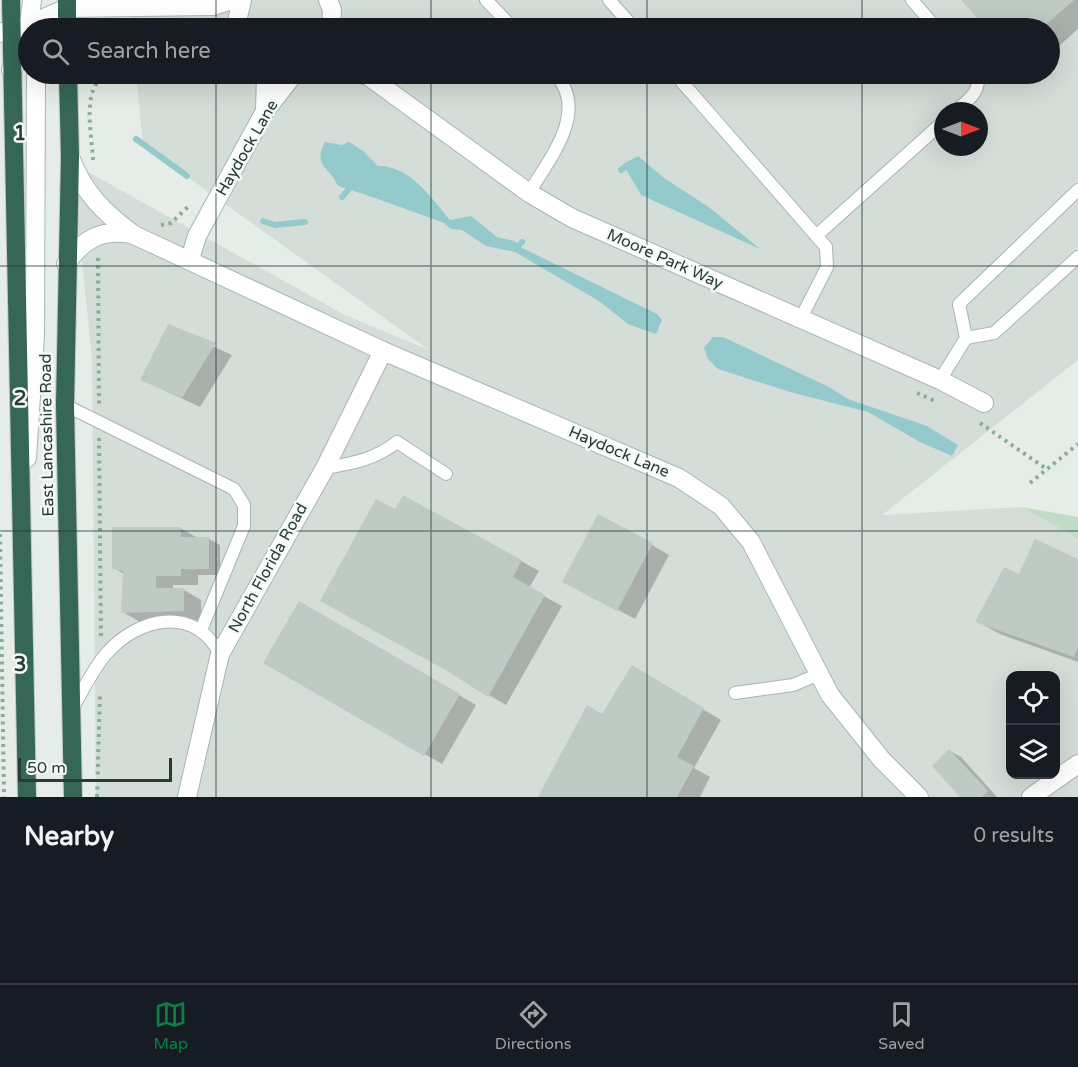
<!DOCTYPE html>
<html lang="en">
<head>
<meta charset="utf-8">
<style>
	:root { --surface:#171b24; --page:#20242c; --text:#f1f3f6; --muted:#9ea1a6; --line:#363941; --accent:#0b8043 }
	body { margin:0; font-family:"Varela Round",sans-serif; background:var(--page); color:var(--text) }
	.controls { position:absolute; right:18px; bottom:18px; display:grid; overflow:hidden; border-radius:12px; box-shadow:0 6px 24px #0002 }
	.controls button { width:54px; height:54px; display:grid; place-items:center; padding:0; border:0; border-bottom:2px solid var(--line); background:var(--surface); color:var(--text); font:30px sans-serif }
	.compass { position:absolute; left:934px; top:102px; width:54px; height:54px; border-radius:50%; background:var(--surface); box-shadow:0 6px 24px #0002; rotate:90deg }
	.scale { position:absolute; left:18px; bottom:15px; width:154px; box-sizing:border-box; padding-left:6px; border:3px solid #263d34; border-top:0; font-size:16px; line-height:21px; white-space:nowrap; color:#263d34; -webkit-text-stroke:4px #f6faf7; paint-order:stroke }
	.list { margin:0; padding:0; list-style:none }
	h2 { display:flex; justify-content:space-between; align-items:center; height:78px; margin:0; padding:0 24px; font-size:26px }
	h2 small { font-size:20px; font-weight:400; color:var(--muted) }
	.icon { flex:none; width:33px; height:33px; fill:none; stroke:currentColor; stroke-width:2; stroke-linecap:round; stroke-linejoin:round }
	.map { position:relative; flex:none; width:1078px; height:797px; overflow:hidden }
	.search { position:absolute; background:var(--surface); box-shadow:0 6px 24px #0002; left:18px; right:18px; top:18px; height:66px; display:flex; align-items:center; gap:15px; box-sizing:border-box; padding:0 21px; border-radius:33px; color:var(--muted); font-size:22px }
	.sheet { height:186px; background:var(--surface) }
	nav { display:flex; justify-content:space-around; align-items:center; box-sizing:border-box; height:84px; border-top:2px solid var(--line); background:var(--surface); font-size:16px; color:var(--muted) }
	nav a { display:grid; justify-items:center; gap:3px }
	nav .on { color:var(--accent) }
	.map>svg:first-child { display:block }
	.built { fill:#d4ddd8; fill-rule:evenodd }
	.green { fill:#c1dcc5 }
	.water { fill:#94cacc }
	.shadow { fill:#0003 }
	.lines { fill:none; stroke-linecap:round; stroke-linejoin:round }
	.stream { stroke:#94cacc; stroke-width:6 }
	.building { fill:#becbc4 }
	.lane-casing { stroke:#a9b5af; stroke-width:14 }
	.street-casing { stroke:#a9b5af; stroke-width:20 }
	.secondary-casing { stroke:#a5b8af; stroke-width:20 }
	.highway-casing { stroke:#c2c9c6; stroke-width:20 }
	.path { stroke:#89ad9d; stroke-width:4; stroke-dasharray:3 4.5; stroke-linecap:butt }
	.lane { stroke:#fff; stroke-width:12 }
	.street { stroke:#fff; stroke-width:18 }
	.secondary { stroke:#fff; stroke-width:18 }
	.highway { stroke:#356656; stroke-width:18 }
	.grid { fill:none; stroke:#263d34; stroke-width:1.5; stroke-opacity:0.55 }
	.labels { text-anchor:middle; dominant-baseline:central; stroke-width:5; stroke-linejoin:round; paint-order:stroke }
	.street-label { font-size:16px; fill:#263d34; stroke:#f6faf7 }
	.grid-label { font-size:20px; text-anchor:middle; font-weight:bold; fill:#263d34; stroke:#f6faf7; stroke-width:5; stroke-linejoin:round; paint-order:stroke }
</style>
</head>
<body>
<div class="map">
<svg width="1078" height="797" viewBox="0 0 1078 797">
	<rect width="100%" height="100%" fill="#e6ede9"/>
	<path class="built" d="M129,0H1078V360L882,515L1021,507L1078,538V797H96L92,359L72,163L345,315L429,350L143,145L136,74H1050V28H132ZM943,111H979V147H943ZM1010,676H1056V774H1010Z"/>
	<path class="green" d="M1021,507L1078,517V538Z"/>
	<g class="water">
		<path d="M325,142L342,145L349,142L363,151L378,166C411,166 431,198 450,220L471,216L497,237L515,241L518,246L657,314L662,320L656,334L628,324L599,301L515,252L486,246L462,230L451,229L444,223C408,210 372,196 338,186C330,166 312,167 325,142Z"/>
		<path d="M638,156L664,178L710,208L760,249L641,195L623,164Z"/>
		<path d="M713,337H723L829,387L848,399L927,426L958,445L952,456L920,442L868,412L790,392L718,369L708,359L704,348Z"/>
	</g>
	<g class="shadow">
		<path d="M963,0H1078V29L1050,54V28H988Z"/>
		<path d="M169,326L232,355L200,407L142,380Z"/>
		<path d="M396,511L521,561L539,571L529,588L562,606L506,705L489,695Z"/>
		<path d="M180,528L198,538L209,539L220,545V575H198V585H173V590H184L201,600V620L140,622L123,612L124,574L114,568Z"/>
		<path d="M652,545L669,555L635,619L582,591Z"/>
		<path d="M1078,561V662L1000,634L977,621L1020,576Z"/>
		<path d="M300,603L476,705L442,764L265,663Z"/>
		<path d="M632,667L721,720L694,768L710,777L700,797H540L603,716Z"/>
		<path d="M950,751L961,757L997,797H962Z"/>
	</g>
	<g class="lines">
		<g class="stream">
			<path d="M136,139L187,176"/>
			<path d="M621,170L625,167"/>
			<path d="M342,197L349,189"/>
			<path d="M263,221L275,225L305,222"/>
			<path d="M518,246L522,242"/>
		</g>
	</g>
	<g class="building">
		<path d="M961,0H1074L1042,28H986Z"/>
		<path d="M168,324L216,343L182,398L140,380Z"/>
		<path d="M403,495L522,560L513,577L545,595L488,697L449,672L320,601L376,499L395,509Z"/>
		<path d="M598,514L653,543L617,611L562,582Z"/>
		<path d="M112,527H181V537H209V569H181V576H156V588H184V611L121,613L123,571L112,569Z"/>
		<path d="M1035,539L1078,559V647L1074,657L975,622L1004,567L1019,574Z"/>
		<path d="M299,601L460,694L424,756L263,663Z"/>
		<path d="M632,665L704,708L677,757L694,766L677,797H538L587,705L602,714Z"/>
		<path d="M949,749L988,791L982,797H960L932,766Z"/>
	</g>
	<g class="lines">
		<defs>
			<g id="lane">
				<path d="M486,0L513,28"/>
				<path d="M609,0L634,28"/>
				<path d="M912,0L936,28"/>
				<path d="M675,74L826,247L827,267L800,320"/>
				<path d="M956,111C969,99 980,93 978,74"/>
				<path d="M529,193C549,159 590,111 555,74"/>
				<path d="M817,235L943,122"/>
				<path d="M966,338L994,333L1078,257"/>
				<path d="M940,380L966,338L959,304L1078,190"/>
				<path d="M65,405L234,489L244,505V526L201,630"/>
				<path d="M325,468C353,463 374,460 397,442L446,474"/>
				<path d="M735,693L793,685L819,674"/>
				<path d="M72,709C83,691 92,670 106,654C138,617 194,605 220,654"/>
			</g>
			<g id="street">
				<path d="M360,74L368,76L529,193L572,218L940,380L984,403"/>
				<path d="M187,797L220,654L325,468L383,351"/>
				<path d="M1031,797L1078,764"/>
			</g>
			<g id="secondary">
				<path d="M328,0L332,10L331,28"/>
				<path d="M29,28L32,0"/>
				<path d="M239,28L238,17L242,0"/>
				<path d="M0,33L30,24L67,8L213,6L233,0"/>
				<path d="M11,70L24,53L28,35"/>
				<path d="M265,111L266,74"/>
				<path d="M70,157C83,192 104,213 134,235L383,351L679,478L721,506L751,542L830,695L882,760L919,797"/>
				<path d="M190,259L197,236L265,111L294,74"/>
				<path d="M66,264C83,239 101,229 132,234"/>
				<path d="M27,458L35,335L36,74"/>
			</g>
			<g id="highway">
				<path d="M11,0L27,797"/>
				<path d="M67,0V28"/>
				<path d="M68,74L70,157L65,405L73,797"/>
			</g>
		</defs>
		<use href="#lane" class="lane-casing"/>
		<use href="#street" class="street-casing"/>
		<use href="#secondary" class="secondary-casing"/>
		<use href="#highway" class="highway-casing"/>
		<g class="path">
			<path d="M311,82L333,78L344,82"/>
			<path d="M93,160C92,134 81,91 105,74"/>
			<path d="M161,225L171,223L190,205"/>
			<path d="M98,258L99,404"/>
			<path d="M917,393L935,401"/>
			<path d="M980,423L1048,470"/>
			<path d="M99,438L101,638"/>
			<path d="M1030,483L1078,444"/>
			<path d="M0,534L4,797"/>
			<path d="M97,797L100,693"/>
		</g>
		<use href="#lane" class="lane"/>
		<use href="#street" class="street"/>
		<use href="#secondary" class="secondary"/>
		<use href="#highway" class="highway"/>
	</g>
	<path class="grid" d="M216,0V28M431,0V28M647,0V28M862,0V28M216,74V797M431,74V797M647,74V797M862,74V797M0,266H1078M0,531H1078"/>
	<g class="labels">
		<g class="street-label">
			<text transform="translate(247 148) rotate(-60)">Haydock Lane</text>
			<text transform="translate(665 259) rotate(24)">Moore Park Way</text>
			<text transform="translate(47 435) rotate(-91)">East Lancashire Road</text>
			<text transform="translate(619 452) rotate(23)">Haydock Lane</text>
			<text transform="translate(268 568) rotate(-61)">North Florida Road</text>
		</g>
	</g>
	<g class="grid-label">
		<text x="20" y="140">1</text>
		<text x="20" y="405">2</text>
		<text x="20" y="671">3</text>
	</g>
</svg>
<div class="controls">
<button><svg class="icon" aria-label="locate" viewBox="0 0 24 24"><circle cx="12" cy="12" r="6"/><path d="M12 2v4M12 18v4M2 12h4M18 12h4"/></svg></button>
<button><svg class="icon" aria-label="layers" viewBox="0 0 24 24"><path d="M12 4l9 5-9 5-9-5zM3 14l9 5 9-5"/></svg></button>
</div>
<svg class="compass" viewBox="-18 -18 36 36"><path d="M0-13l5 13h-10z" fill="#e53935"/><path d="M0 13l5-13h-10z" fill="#9ea1a6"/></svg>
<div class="scale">50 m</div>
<div class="search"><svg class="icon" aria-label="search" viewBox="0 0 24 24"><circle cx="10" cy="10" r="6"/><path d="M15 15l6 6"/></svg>Search here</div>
</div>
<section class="sheet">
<h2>Nearby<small>0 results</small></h2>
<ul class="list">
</ul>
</section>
<nav>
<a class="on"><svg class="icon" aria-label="map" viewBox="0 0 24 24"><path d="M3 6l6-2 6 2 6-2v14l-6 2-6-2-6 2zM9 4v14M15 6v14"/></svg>Map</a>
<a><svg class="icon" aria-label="directions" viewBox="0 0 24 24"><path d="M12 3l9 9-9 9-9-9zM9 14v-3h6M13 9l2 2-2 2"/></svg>Directions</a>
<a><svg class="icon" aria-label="saved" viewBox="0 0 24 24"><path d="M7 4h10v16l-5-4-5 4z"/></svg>Saved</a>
</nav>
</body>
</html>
